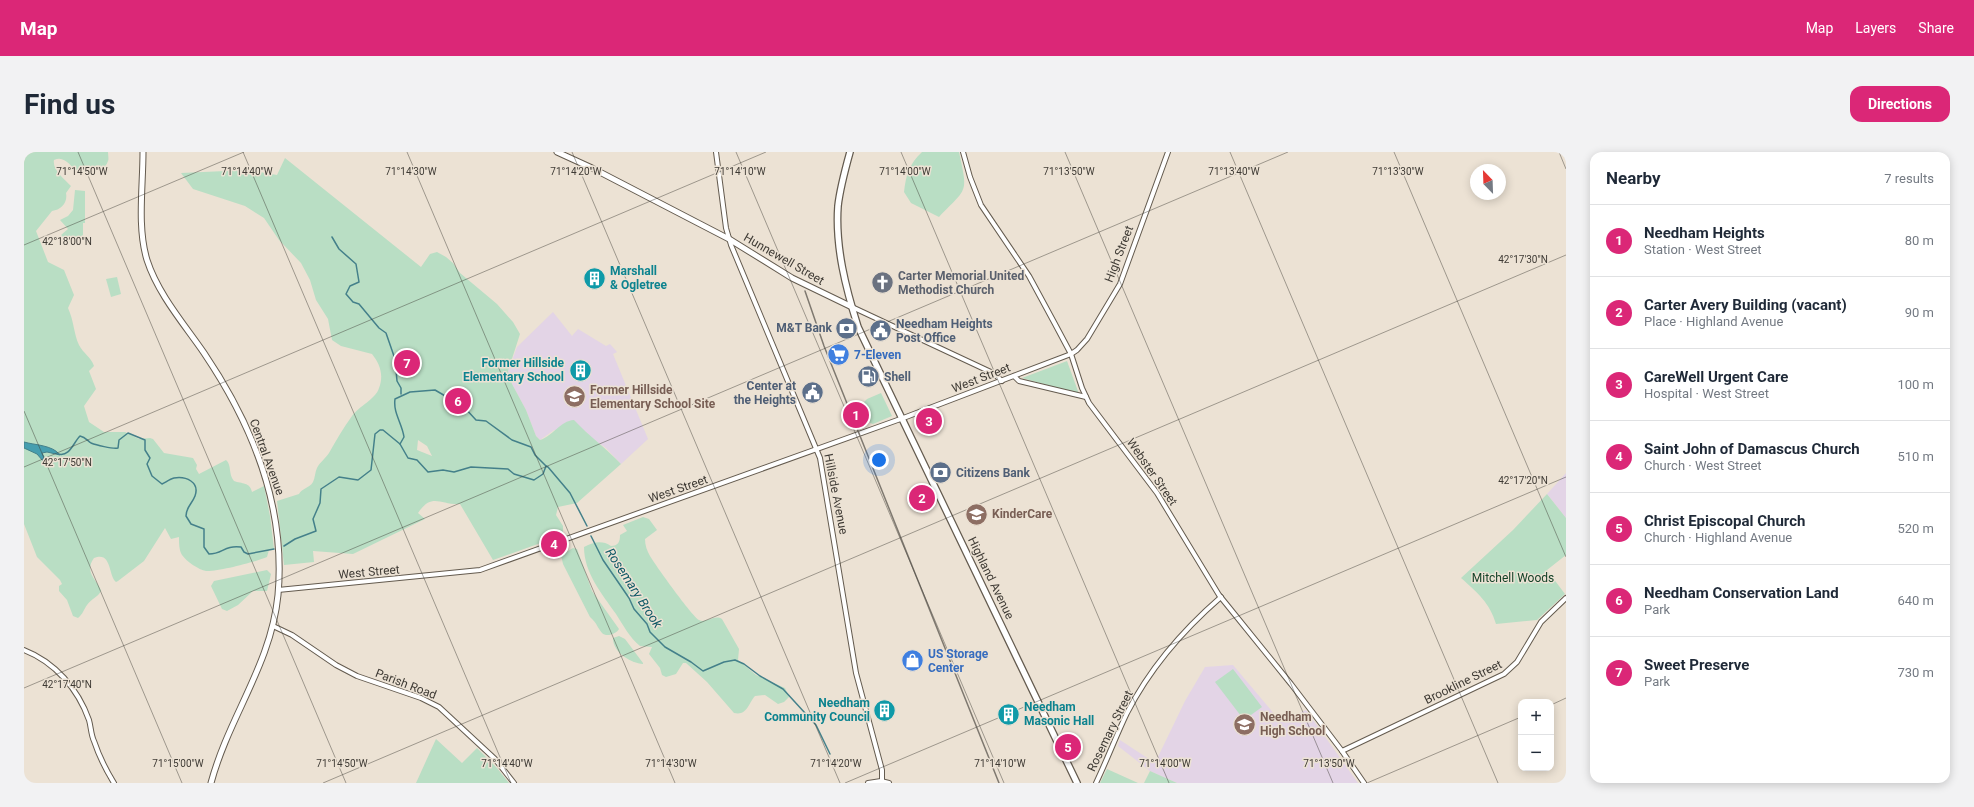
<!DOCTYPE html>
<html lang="en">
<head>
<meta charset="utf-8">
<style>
	:root { --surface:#fff; --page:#f2f2f3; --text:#1f2937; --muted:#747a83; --line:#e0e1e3; --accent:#db2777 }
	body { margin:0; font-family:Roboto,sans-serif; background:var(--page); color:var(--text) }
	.controls { position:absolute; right:12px; bottom:12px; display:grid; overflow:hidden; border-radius:8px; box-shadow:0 2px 10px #0003 }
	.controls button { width:36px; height:36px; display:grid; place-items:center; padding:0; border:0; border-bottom:1px solid var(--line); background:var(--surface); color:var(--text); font:20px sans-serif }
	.compass { position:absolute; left:1446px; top:12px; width:36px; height:36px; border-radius:50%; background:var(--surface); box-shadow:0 2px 10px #0003; rotate:337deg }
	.you { position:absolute; left:855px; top:308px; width:14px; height:14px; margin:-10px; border:3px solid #fff; border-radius:50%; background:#1a73e8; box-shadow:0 0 0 6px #1a73e833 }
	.badge { display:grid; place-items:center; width:26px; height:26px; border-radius:50%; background:var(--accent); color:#fff; font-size:13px; font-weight:700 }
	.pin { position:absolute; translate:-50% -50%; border:2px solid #fff; box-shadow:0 1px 4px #0006 }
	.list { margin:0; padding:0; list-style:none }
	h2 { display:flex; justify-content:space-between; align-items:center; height:52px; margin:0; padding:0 16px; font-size:17px }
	h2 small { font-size:13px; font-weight:400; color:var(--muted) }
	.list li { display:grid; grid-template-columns:26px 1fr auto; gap:12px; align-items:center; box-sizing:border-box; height:72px; padding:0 16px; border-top:1px solid var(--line) }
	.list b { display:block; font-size:15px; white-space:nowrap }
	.list p { margin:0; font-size:13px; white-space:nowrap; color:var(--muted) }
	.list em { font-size:13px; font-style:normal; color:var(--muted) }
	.map { position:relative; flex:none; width:1542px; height:631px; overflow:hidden; border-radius:12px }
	header { display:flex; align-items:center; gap:24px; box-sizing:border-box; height:56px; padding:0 20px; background:var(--accent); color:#fff }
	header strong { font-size:19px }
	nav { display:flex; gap:22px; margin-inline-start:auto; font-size:14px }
	.intro { display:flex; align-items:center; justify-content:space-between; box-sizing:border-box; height:96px; padding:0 24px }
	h1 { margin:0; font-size:28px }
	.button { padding:10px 18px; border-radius:12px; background:var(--accent); color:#fff; font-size:14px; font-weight:700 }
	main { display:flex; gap:24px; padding:0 24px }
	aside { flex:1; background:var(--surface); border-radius:12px; box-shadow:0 2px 10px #0003 }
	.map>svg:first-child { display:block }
	.education { fill:#e3d4e6 }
	.green { fill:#b9dec4; fill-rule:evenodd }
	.water { fill:#469eaf; stroke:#44808a }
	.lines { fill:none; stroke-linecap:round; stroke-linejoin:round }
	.stream { stroke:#44808a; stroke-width:1.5 }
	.tertiary-casing { stroke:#645b4f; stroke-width:6 }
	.secondary-casing { stroke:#645b4f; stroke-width:7 }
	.primary-casing { stroke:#645b4f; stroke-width:8 }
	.tertiary { stroke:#fff; stroke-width:4 }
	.secondary { stroke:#fff; stroke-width:5 }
	.primary { stroke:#fff; stroke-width:5.5 }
	.rail { stroke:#7f7970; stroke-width:1.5 }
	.ticks { fill:none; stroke:#3f3b35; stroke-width:1; stroke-opacity:0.45 }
	.labels { text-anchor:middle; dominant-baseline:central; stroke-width:3; stroke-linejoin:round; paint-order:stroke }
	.street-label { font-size:12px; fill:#3f3b35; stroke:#ece2d4 }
	.culture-label { font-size:12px; font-weight:bold; fill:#0d838f; stroke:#ece2d4; text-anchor:start }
	.worship-label { font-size:12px; font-weight:bold; fill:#5b616d; stroke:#ece2d4; text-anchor:start }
	.service-label { font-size:12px; font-weight:bold; fill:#4e5e75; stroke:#ece2d4; text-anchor:start }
	.shop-label { font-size:12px; font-weight:bold; fill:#366cbe; stroke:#ece2d4; text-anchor:start }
	.education-label { font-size:12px; font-weight:bold; fill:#785e54; stroke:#ece2d4; text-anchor:start }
	.park-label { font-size:12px; fill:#134227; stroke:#ece2d4 }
	.water-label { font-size:13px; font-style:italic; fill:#0d5865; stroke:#ece2d4 }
	.ticks-label { font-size:10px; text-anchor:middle; fill:#3f3b35; stroke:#ece2d4; stroke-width:3; stroke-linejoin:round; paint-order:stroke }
</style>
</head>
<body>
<header>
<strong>Map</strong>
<nav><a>Map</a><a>Layers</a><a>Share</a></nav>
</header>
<div class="intro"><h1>Find us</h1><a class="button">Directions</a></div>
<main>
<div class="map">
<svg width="1542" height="631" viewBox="0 0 1542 631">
	<rect width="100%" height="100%" fill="#ece2d4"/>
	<g class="education">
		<path d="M529,160L548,184L554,177L582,194L586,192L593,200L589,202L624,287L597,312L582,296L570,288L561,279L530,278L516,288L512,284L502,258L488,232L484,219L493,195Z"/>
		<path d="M1542,321V366L1523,342Z"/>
		<path d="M1209,513L1257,570L1282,558L1334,631H1153L1126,619L1094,594L1096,588L1131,611L1161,549L1181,515Z"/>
	</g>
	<g class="green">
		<path d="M0,0H84C84,3 85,7 84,9C81,20 63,23 54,19C46,15 41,3 30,8C28,18 41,28 47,34L42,41C44,51 37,58 28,59L12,79L24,110L40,118L50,143L44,156C50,169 50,183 55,193C59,201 67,205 70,214L65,219L72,237L60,254L65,270L80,280H101L115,287L126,286L129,287L140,301L169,306L173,313L172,317L175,322L202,308C208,313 204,322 210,329C218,332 226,330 228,340L240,334L246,364L250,397L245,398L243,405C231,410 193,420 182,419C175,418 162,409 158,403C155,398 155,391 155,385L147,387L141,376L120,409L94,429L92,430C84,423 88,399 70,406C59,421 75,429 77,439C74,445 67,447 63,453C60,457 59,462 54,466L49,464L43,448L35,439V434L38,432L36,428L13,405L0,372Z"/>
		<path d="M898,0H935C944,42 944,35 915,65L887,51L880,40C882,23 885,12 898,0Z"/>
		<path d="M261,6L397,115L406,102L413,100L422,105L429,111L436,121L473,152L489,170L496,182L484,219L488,232L502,258L512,284L516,288C529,284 536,269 550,268C565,284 582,296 597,312L553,351L534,355L532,363L539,374V383L469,408L436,352C416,353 408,340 394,361L401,367L329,402L289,399L290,410L260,413L253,349L275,342C278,336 286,336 289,330C291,326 291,320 293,316C296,310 302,306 305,301C312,289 319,276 328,264C335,254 352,247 355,236C360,223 356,212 348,202L317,194L308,188L304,167L292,148L286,128L277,111L255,88L240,66L221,54L169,37L157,21L224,18L253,23ZM394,288L403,294L408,304L393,298Z"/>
		<path d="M51,38L61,39V71H59V83L56,90L51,92L43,89L37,83L44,77L36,68L44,64L49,58Z"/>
		<path d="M93,125L97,142L87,145L82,127Z"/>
		<path d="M1043,209L1055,242L998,226Z"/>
		<path d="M857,241L868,264L849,272L846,271L840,250L843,247Z"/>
		<path d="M1523,342L1542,366V403L1523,418L1541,442L1513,468L1472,472C1466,451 1453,440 1437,426L1489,378Z"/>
		<path d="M619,365L625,367L633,378L621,387C621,393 623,399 626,404C632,414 668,464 675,468C682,472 690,462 698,467L715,497L714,508L732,523L761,536L765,545L760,550L754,552L741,543L731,544C724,552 723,564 710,561L683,530L662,511H659L652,522L642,525L638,523L636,516L625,502L628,495L616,494C606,486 599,473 592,462C578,442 560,421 560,395C570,390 578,388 587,394C594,394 596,390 596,383L603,379L599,373Z"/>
		<path d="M549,396L553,397L568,439L595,477C593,481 583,486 578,481C573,475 573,471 566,465L539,412L537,403Z"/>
		<path d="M243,418L247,422L243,439H229L214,453L203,459L198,457L187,434L190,429Z"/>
		<path d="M595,484L601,487L619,511V512C607,511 589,501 589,486Z"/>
		<path d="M1209,517L1238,555L1220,568L1191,530Z"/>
		<path d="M412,587L438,611L453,596L473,616L485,631H392Z"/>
		<path d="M1083,617L1114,631H1076Z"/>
		<path d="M1126,619L1153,631H1120Z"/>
	</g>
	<path class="water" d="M0,290C10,293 29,293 36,303L23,300L18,301L21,307L19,309L13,302L0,296Z"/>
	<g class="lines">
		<g class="stream">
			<path d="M308,85L315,97L332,112L335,130L326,134L322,142L329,150L335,152L355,176L362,181L371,207L373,229L377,236V242"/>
			<path d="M376,292L380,285C378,271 369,261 371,247L386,240L411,238L440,255L452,268L462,269L488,288L507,295L511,303L522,314"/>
			<path d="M34,302C46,305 49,291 56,284C61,285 63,288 67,291C72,293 88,297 94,296L95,288L104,281L121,288V298L126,306L123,312L128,324L138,332C142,330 146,327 150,326C162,324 176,330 171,344C168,352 162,355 162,364L167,372L180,377V395L185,402C199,402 200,393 217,395L220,400L224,402L250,397"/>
			<path d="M567,384L579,408L605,446L610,457L623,472L626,480L641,495L667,510L679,519L700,510L711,508L720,512L736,524L759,537L792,573L806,602"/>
			<path d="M260,394L271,387L292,379L289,367L296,351L297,337L315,325L334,328L347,318L351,282L356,278H359L376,292L384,306L393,308L404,320L419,318L430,320L447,315L484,317L490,322L510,328L519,322L522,314L524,315L546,341L563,374"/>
		</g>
		<defs>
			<g id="tertiary">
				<path d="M692,0L702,76L707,93L796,306L832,521L858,618V629"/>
				<path d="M939,0L946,25L957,53L1005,124L1031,172L1047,202L1058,236L1065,251L1133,341L1195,443L1267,532L1318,599L1340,631"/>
				<path d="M828,155L969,221L978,229"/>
				<path d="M990,224L995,229L1062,245"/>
				<path d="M254,438L456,418L882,265L1047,202L1053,198L1063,187L1096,132L1144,0"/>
				<path d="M249,474L268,483L312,513L333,524L397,546L415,555L471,607L490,631"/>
				<path d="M0,498C31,510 54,537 65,568C67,575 67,583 70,589C75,604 82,618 90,631"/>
				<path d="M1318,599L1480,522L1493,510L1517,470L1542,446"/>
				<path d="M844,631L857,629L865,631"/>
				<path d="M1072,631C1083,608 1092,584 1103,561C1126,516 1159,478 1197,445"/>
			</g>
			<g id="secondary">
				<path d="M119,0C119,35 113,75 123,108C134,142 160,172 180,201C228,272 262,355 254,443C247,513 205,564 187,631"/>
				<path d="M533,0L568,16L705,87L768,126L828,155"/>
			</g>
			<path id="primary" d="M826,0C821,18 816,36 814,54C811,95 822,137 834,175L1053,631"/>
		</defs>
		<use href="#tertiary" class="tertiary-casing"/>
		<use href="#secondary" class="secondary-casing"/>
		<use href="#primary" class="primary-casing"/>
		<use href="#tertiary" class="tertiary"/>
		<use href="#secondary" class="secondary"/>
		<use href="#primary" class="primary"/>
		<path class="rail" d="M781,139L800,194L975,631"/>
	</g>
	<path class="ticks" d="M54,0L322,631M219,0L487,631M383,0L651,631M548,0L816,631M712,0L980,631M877,0L1145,631M1041,0L1309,631M1206,0L1474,631M1370,0L1542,405M1535,0L1542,17M0,93L220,0M0,259L158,631M0,315L742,0M0,536L1264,0M1527,553L1542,546M299,631L1542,103M821,631L1542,325M1343,631L1497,565"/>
	<defs>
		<symbol id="building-disc" viewBox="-11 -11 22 22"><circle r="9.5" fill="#0f9aa8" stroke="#ece2d4"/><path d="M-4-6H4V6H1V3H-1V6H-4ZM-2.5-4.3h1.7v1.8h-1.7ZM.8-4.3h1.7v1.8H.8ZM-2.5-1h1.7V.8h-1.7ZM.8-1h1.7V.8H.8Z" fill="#fff"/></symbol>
		<symbol id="church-disc" viewBox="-11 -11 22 22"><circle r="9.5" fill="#6b7280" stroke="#ece2d4"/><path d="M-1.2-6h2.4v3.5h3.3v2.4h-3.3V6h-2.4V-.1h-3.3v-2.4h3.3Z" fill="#fff"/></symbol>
		<symbol id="bank-disc" viewBox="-11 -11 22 22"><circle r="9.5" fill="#5c6f8a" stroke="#ece2d4"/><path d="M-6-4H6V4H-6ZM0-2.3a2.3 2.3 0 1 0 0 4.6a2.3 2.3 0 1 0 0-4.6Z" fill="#fff"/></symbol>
		<symbol id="civic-disc" viewBox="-11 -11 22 22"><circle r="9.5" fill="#5c6f8a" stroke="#ece2d4"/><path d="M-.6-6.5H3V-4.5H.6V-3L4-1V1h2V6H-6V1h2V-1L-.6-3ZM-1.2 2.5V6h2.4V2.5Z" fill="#fff"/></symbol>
		<symbol id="supermarket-disc" viewBox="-11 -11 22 22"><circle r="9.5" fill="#3f7fe0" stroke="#ece2d4"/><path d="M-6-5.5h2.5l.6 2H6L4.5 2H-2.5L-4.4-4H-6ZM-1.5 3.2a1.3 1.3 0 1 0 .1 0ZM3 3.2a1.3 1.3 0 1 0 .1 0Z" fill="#fff"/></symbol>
		<symbol id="fuel-disc" viewBox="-11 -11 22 22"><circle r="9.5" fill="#5c6f8a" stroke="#ece2d4"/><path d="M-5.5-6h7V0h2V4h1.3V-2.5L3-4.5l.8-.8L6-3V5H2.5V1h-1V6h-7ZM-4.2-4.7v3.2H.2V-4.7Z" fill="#fff"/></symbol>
		<symbol id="school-disc" viewBox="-11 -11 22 22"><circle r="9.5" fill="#8d6e63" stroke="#ece2d4"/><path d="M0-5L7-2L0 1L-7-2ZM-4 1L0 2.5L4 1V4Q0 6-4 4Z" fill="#fff"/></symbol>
		<symbol id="shop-disc" viewBox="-11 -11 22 22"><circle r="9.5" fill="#3f7fe0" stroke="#ece2d4"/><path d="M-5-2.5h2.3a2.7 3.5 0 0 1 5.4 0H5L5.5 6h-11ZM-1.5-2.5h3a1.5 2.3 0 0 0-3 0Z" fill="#fff"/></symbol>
	</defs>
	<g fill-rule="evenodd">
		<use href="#building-disc" x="558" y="114" width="25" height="25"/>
		<use href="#church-disc" x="846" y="118" width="25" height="25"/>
		<use href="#bank-disc" x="810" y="164" width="25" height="25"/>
		<use href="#civic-disc" x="844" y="166" width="25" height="25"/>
		<use href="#supermarket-disc" x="802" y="190" width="25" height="25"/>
		<use href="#building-disc" x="544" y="206" width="25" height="25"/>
		<use href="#fuel-disc" x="832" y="212" width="25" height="25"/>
		<use href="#civic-disc" x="776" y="228" width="25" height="25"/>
		<use href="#school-disc" x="538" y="232" width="25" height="25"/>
		<use href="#bank-disc" x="904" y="308" width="25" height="25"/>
		<use href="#school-disc" x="940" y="350" width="25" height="25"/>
		<use href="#shop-disc" x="876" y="496" width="25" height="25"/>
		<use href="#building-disc" x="848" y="546" width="25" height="25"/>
		<use href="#building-disc" x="972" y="550" width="25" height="25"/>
		<use href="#school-disc" x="1208" y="560" width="25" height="25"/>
	</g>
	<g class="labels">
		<g class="street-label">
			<text transform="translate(1095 102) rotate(-69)">High Street</text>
			<text transform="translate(760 107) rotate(30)">Hunnewell Street</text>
			<text transform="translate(957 226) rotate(-21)">West Street</text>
			<text transform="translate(243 305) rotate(70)">Central Avenue</text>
			<text transform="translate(1128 320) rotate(55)">Webster Street</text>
			<text transform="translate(654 337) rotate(-19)">West Street</text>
			<text transform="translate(812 342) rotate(79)">Hillside Avenue</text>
			<text transform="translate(345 420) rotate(-5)">West Street</text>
			<text transform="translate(967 426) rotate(64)">Highland Avenue</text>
			<text transform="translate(1439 530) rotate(-26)">Brookline Street</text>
			<text transform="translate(382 532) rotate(21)">Parish Road</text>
			<text transform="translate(1086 579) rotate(-64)">Rosemary Street</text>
		</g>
		<g class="culture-label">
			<text x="586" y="119">Marshall<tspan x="586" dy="14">&amp; Ogletree</tspan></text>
			<text x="540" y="211" text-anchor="end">Former Hillside<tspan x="540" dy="14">Elementary School</tspan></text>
			<text x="846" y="551" text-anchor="end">Needham<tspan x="846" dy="14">Community Council</tspan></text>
			<text x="1000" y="555">Needham<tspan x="1000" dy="14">Masonic Hall</tspan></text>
		</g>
		<g class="worship-label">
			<text x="874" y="124">Carter Memorial United<tspan x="874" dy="14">Methodist Church</tspan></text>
		</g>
		<g class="service-label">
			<text x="872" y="172">Needham Heights<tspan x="872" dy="14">Post Office</tspan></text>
			<text x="808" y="176" text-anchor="end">M&amp;T Bank</text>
			<text x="860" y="225">Shell</text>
			<text x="772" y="234" text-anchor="end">Center at<tspan x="772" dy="14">the Heights</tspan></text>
			<text x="932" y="321">Citizens Bank</text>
		</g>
		<g class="shop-label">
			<text x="830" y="203">7-Eleven</text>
			<text x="904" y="502">US Storage<tspan x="904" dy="14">Center</tspan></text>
		</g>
		<g class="education-label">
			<text x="566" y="238">Former Hillside<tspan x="566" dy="14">Elementary School Site</tspan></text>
			<text x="968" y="362">KinderCare</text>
			<text x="1236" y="565">Needham<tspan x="1236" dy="14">High School</tspan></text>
		</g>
		<g class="park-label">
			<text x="1489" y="426">Mitchell Woods</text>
		</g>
		<g class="water-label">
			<text transform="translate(610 436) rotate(57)">Rosemary Brook</text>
		</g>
	</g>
	<g class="ticks-label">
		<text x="58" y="23">71°14'50"W</text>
		<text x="223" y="23">71°14'40"W</text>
		<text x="387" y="23">71°14'30"W</text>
		<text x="552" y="23">71°14'20"W</text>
		<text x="716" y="23">71°14'10"W</text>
		<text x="881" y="23">71°14'00"W</text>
		<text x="1045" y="23">71°13'50"W</text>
		<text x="1210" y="23">71°13'40"W</text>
		<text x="1374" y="23">71°13'30"W</text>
		<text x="43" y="93">42°18'00"N</text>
		<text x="1499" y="111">42°17'30"N</text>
		<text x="43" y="314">42°17'50"N</text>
		<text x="1499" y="332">42°17'20"N</text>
		<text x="43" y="536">42°17'40"N</text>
		<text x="154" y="615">71°15'00"W</text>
		<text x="318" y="615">71°14'50"W</text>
		<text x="483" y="615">71°14'40"W</text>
		<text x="647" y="615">71°14'30"W</text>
		<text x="812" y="615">71°14'20"W</text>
		<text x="976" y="615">71°14'10"W</text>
		<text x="1141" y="615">71°14'00"W</text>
		<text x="1305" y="615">71°13'50"W</text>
	</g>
</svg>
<div class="controls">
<button>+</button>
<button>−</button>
</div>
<svg class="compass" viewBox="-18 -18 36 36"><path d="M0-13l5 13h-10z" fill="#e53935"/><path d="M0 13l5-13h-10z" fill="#747a83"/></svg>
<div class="you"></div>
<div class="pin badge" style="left:832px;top:263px">1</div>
<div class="pin badge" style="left:898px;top:346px">2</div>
<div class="pin badge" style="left:905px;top:269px">3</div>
<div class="pin badge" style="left:530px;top:392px">4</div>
<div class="pin badge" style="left:1044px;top:595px">5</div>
<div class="pin badge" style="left:434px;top:249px">6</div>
<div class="pin badge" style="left:383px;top:211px">7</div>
</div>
<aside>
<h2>Nearby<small>7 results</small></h2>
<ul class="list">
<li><span class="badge">1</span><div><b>Needham Heights</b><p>Station · West Street</p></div><em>80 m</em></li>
<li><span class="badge">2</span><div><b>Carter Avery Building (vacant)</b><p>Place · Highland Avenue</p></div><em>90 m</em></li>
<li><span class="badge">3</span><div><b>CareWell Urgent Care</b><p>Hospital · West Street</p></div><em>100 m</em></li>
<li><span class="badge">4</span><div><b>Saint John of Damascus Church</b><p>Church · West Street</p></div><em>510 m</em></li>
<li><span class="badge">5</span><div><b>Christ Episcopal Church</b><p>Church · Highland Avenue</p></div><em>520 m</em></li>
<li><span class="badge">6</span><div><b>Needham Conservation Land</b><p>Park</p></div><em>640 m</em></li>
<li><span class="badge">7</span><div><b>Sweet Preserve</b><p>Park</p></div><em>730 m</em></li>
</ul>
</aside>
</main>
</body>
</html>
